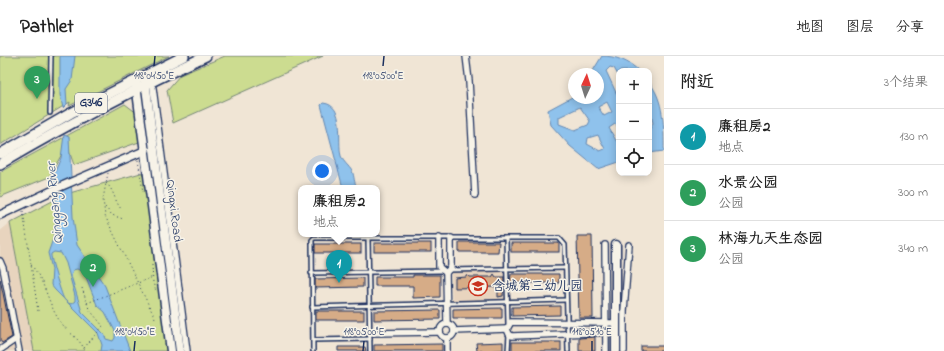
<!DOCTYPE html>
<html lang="zh">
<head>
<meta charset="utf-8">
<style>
	:root { --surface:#fff; --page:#f2f2f2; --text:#222; --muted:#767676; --line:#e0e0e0; --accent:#b45309 }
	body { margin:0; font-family:"Indie Flower","LXGW WenKai TC",sans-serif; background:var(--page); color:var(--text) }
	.controls { position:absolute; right:12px; top:12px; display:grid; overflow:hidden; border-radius:8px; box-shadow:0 2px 10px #0003 }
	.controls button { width:36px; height:36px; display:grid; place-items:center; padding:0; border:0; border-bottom:1px solid var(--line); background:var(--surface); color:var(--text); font:20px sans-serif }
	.compass { position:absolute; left:568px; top:12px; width:36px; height:36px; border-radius:50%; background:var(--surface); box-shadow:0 2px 10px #0003; rotate:4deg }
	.you { position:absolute; left:322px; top:115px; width:14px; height:14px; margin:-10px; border:3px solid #fff; border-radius:50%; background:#1a73e8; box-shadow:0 0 0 6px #1a73e833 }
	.badge { display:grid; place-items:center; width:26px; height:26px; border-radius:50%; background:var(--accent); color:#fff; font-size:13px; font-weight:700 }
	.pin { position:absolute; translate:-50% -33px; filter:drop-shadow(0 1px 2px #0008) }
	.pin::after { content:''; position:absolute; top:21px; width:14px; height:12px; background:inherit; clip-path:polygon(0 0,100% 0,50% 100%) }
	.popup { position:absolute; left:298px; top:129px; width:82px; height:52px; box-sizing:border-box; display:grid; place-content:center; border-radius:8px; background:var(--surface); filter:drop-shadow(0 1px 3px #0005); font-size:13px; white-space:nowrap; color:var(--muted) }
	.popup b { font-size:15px; color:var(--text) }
	.popup::after { content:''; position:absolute; left:50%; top:100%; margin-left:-8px; border:8px solid transparent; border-top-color:var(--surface) }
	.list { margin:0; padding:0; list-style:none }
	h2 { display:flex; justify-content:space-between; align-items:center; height:52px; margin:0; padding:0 16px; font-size:17px }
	h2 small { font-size:13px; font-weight:400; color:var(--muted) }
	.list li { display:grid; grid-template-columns:26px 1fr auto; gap:12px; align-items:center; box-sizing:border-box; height:56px; padding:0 16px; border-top:1px solid var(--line) }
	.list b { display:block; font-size:15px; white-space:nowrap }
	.list p { margin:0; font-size:13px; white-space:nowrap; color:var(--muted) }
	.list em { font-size:13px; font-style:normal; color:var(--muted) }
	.icon { flex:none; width:22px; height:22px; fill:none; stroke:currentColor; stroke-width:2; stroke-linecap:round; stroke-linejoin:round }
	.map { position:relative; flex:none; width:664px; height:295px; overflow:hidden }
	header { display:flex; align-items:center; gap:24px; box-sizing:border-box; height:56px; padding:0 20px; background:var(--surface); border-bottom:1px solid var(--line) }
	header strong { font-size:19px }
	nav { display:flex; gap:22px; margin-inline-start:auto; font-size:14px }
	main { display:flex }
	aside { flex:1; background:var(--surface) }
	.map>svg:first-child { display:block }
	.built { fill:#e8d4be }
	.green { fill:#ccdc90; stroke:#748677 }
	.water { fill:#8fc2ec; stroke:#6187b3; fill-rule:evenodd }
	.building { fill:#d6ac87; stroke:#1b2f5e }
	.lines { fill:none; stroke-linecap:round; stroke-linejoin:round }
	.service-casing { stroke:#1b2f5e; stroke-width:6 }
	.minor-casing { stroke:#1b2f5e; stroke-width:8 }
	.tertiary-casing { stroke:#1b2f5e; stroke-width:10 }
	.secondary-casing { stroke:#1b2f5e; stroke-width:11 }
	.trunk-casing { stroke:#1b2f5e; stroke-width:12 }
	.path { stroke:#1b2f5e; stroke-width:1; stroke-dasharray:1 3; stroke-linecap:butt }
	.service { stroke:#f7f3e8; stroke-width:3 }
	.minor { stroke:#f7f3e8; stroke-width:5.5 }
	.tertiary { stroke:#f7f3e8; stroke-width:7 }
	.secondary { stroke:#f7f3e8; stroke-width:8 }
	.trunk { stroke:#f7f3e8; stroke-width:9 }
	.ticks { fill:none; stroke:#1b2f5e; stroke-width:1.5 }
	.labels { text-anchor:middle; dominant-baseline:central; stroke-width:3; stroke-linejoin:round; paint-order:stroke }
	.shield { fill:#f7f3e8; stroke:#5d6a87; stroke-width:1 }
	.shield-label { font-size:12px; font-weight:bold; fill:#1b2f5e }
	.street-label { font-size:13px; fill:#1b2f5e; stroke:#f7f3e8 }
	.poi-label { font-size:13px; fill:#1b2f5e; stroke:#f7f3e8; text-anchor:start }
	.water-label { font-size:14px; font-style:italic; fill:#385482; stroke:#f7f3e8 }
	.ticks-label { font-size:10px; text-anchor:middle; fill:#1b2f5e; stroke:#f7f3e8; stroke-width:3; stroke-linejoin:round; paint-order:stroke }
</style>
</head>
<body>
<header>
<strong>Pathlet</strong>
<nav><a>地图</a><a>图层</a><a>分享</a></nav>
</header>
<main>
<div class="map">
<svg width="664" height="295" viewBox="0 0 664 295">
	<rect width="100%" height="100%" fill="#f0e5d5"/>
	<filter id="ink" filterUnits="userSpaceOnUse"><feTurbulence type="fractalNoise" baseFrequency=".025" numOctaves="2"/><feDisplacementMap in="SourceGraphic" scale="8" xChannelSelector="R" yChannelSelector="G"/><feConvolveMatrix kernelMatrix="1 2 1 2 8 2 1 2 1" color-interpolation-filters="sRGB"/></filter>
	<g filter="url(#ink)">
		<g class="built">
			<path d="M10,167L34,295H0V175Z"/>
			<path d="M504,215L505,243L452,245L451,216Z"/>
		</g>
		<g class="green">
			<path d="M0,0H169L69,50L70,46L0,89Z"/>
			<path d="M225,0H323L173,67L167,34L180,19Z"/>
			<path d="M125,48L138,58L142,85L74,109L67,89L49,121L0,141V116Z"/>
			<path d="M148,115L171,295H34L10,167L66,138Z"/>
		</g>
		<g class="water">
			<path d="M60,0H75L72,24L66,33L67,48L63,52L60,39Z"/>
			<path d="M602,0C615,0 629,5 639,15H619V21L614,12L610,11L606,15L619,43V71L615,68L609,72L619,90V106L598,113L570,90L551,69L548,54L574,40V42H592L594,45L602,36L598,28V18H591ZM607,46L612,56L604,60L598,51ZM580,51L590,65L588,69L575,74L559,68V61ZM598,79L605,93L600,95L587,88L588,82Z"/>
			<path d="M649,26C664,44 664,71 664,95L649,97V75L653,67L652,62H649Z"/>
			<path d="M323,47C346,49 337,84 341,100C343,106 349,110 352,115C355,121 353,126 358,132H343L321,49Z"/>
			<path d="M64,79L69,81L73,161L77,189L105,230L130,295H101L102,289L98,277L55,234L51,229L52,213L48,197L53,183L56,162V139L51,124L61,102ZM54,196L61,197L66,207L75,240V245L71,248C68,247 66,246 64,243C61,238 50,201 51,198ZM77,213L84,216L97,249L105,256L115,275V282L113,285L106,283L104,278L82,256L71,220L73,214Z"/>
		</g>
		<g class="building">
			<path d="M577,180H592L593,262H579Z"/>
			<path d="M459,186H499L498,196H459Z"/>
			<rect x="374" y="187" width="57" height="9"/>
			<rect x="511" y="187" width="48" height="9"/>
			<rect x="315" y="188" width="46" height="9"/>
			<path d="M494,218L496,221H504L503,240L498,241V231L455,232V222L466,221L467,219L469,221H492Z"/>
			<path d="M511,218H559V227H510Z"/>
			<path d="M413,219H440V241L413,242V230H375V221H413Z"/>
			<path d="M363,222V231L315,232V223Z"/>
			<path d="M0,223L12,281L2,287L0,284Z"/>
			<path d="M560,250V259L512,260V251Z"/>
			<path d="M502,252V262H453V253Z"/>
			<path d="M440,254V263L374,264V255Z"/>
			<rect x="316" y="255" width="48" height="9"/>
			<path d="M595,281V295H579V282Z"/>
			<path d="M503,286V294L477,295L476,287Z"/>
			<rect x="512" y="286" width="49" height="9"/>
			<path d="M442,288V295H374V289Z"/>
			<rect x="641" y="290" width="23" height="5"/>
			<path d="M338,291H365L366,295H338Z"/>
		</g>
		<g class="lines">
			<defs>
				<g id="service">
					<path d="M50,57L51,0"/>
					<path d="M368,182L370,295"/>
					<path d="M506,182L508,268"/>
					<path d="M449,214L565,212"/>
					<path d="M311,217L442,215"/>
					<path d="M312,251L566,244"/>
					<path d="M313,284L370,283"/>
					<path d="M313,295L312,184L314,182H559L565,189L568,295"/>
					<path d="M508,295L509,278"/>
				</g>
				<g id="minor">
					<path d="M466,0L469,25L475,139"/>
					<path d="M153,32L187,295"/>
					<path d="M439,182V211L446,217L451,211V182"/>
					<path d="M605,189L606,295"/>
					<path d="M0,205L3,212L19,295"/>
					<path d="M446,217L447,268"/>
					<path d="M616,267L511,266L507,273L509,278L512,280L616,276"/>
					<circle cx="447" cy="275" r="7"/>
					<path d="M454,275L507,273"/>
					<path d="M370,277L440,276"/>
					<path d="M447,282V295"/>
					<path d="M0,294L16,283"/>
					<path d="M624,295V255L629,189"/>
				</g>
				<path id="tertiary" d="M0,159L62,130L146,94"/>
				<g id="secondary">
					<path d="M145,24L180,295"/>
					<path d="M136,28L171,295"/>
					<path d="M616,295V189"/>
				</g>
				<g id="trunk">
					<path d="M0,98L71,57L184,0"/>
					<path d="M0,108C67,69 136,32 206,0"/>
				</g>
			</defs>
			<use href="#service" class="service-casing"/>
			<use href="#minor" class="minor-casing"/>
			<use href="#tertiary" class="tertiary-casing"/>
			<use href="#secondary" class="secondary-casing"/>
			<use href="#trunk" class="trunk-casing"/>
			<g class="path">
				<path d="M138,104L143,136"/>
				<path d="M108,117L103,143L105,160L156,264"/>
				<path d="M106,127C115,135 114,146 123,155"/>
				<path d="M105,151L112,159L123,163"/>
				<path d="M23,155L38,255"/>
				<path d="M31,209C47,227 48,252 63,269C70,278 81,284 85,295"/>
				<path d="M152,209L153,227L156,235"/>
				<path d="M82,232L89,253L103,270L84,292"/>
				<path d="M87,247L153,221"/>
			</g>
			<use href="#service" class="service"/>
			<use href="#minor" class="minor"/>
			<use href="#tertiary" class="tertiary"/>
			<use href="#secondary" class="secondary"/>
			<use href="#trunk" class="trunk"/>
		</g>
	</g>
	<path class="ticks" d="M154,10L155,0M383,10L384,0M134,295L135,285M363,295L364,285M592,295V285"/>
	<defs>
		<symbol id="school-ring" viewBox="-11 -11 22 22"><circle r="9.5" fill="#f7f3e8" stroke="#c8321e" stroke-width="1.5"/><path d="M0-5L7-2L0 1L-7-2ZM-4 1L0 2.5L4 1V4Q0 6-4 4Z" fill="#c8321e"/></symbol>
	</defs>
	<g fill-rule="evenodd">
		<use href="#school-ring" x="467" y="219" width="22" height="22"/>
	</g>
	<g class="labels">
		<rect class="shield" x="75" y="37" width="32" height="20" rx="3"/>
		<g class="shield-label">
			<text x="91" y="47">G346</text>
		</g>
		<g class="street-label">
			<text transform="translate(174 155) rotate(83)">Qingxi Road</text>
		</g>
		<g class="poi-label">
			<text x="492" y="230">含城第三幼儿园</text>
		</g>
		<g class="water-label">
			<text transform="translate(55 147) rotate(-95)">Qinggang River</text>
		</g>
	</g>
	<g class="ticks-label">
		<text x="154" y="23">118°04'50"E</text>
		<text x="383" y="23">118°05'00"E</text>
		<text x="135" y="279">118°04'50"E</text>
		<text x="364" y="279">118°05'00"E</text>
		<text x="592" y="279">118°05'10"E</text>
	</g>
</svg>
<div class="controls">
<button>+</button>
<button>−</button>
<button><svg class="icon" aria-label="locate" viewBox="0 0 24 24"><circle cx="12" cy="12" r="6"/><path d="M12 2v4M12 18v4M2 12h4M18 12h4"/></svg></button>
</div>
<svg class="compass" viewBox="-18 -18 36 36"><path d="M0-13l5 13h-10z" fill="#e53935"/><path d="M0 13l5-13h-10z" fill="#767676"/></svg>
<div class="you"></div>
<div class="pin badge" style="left:339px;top:227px;background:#0f9aa8">1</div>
<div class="popup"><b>廉租房2</b>地点</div>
<div class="pin badge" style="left:93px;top:231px;background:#2e9e5b">2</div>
<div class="pin badge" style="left:37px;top:43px;background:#2e9e5b">3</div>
</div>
<aside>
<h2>附近<small>3个结果</small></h2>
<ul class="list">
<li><span class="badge" style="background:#0f9aa8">1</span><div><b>廉租房2</b><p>地点</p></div><em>130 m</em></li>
<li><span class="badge" style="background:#2e9e5b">2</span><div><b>水景公园</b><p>公园</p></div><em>300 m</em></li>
<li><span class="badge" style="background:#2e9e5b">3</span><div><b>林海九天生态园</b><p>公园</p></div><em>340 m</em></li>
</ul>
</aside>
</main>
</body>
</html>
